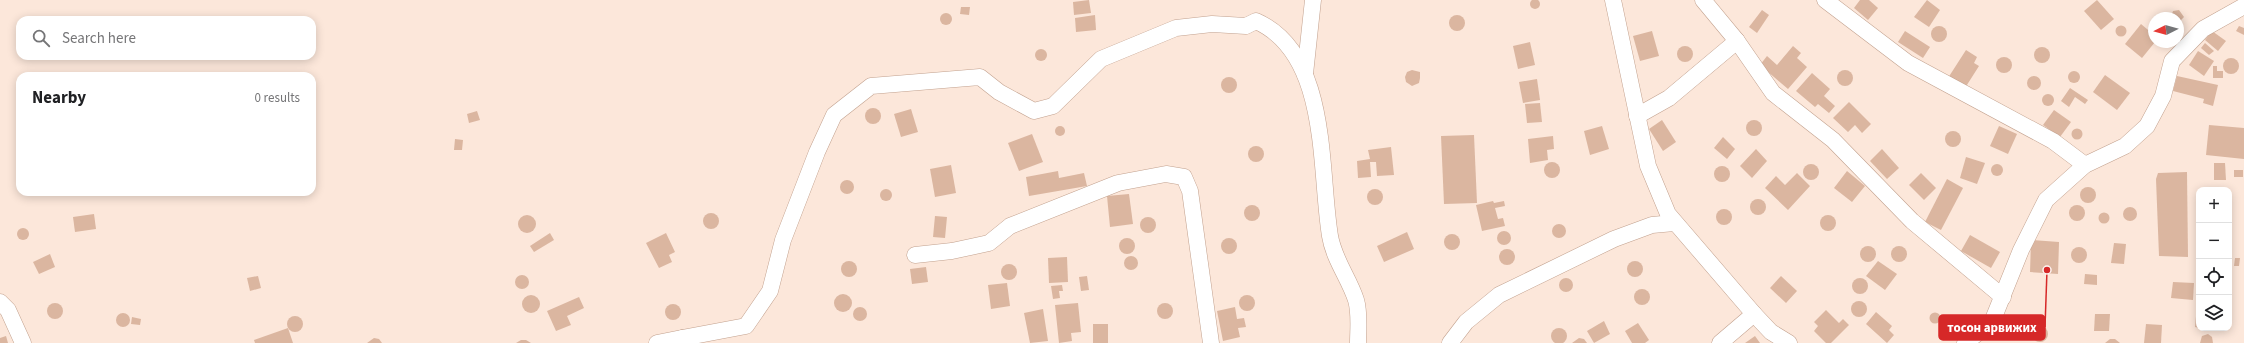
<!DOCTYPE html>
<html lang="en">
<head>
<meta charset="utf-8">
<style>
	:root { --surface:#fff; --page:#f6f6f6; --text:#202124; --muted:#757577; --line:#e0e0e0 }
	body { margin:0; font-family:"Source Sans 3",sans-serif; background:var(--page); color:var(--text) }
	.controls { position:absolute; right:12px; bottom:12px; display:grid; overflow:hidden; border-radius:8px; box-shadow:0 2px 10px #0003 }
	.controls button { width:36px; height:36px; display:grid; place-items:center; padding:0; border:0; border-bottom:1px solid var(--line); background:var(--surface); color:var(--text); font:20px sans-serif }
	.compass { position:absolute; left:2148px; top:12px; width:36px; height:36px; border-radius:50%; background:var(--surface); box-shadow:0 2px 10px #0003; rotate:264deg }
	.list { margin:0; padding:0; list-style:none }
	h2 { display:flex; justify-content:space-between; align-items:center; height:52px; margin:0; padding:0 16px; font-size:17px }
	h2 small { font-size:13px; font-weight:400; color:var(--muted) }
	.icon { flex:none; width:22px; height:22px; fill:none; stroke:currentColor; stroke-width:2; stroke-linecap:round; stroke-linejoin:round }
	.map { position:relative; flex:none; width:2244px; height:343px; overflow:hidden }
	.search { position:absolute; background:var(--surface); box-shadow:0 2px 10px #0003; left:16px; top:16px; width:300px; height:44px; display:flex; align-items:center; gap:10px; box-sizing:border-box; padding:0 14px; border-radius:12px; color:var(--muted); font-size:15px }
	.panel { position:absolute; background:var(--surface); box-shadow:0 2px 10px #0003; left:16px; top:72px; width:300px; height:124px; border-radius:12px }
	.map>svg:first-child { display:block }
	.building { fill:#dbb6a0 }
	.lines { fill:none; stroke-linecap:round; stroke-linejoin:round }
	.street-casing { stroke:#c2a18e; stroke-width:17 }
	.street { stroke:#fff; stroke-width:16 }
	.leader { fill:none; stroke:#d62828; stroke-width:1.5 }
	.callout-dot { fill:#d62828; stroke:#fef7f3; stroke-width:1.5 }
	.callout { fill:#d62828; stroke:#d62828; stroke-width:1.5 }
	.callout-label { font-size:13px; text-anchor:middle; font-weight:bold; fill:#fff }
</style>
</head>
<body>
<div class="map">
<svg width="2244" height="343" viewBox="0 0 2244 343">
	<rect width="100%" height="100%" fill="#fce7da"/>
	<g class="building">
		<circle cx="1535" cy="4" r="5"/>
		<path d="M1089,0L1091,13L1074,15L1073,2Z"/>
		<path d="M1860,0H1869L1878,8L1868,20L1854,8Z"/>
		<path d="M1927,0L1940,10L1929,27L1914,17Z"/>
		<path d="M2097,0L2114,19L2101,30L2084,11Z"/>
		<path d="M961,7H970L969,15L960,14Z"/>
		<path d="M1762,10L1769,15L1757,33L1749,27Z"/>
		<path d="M2179,10L2184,17L2178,23V18L2171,17L2173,11Z"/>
		<circle cx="946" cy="19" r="6"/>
		<path d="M1095,15L1096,30L1076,32L1075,18Z"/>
		<circle cx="1457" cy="23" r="8"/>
		<path d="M2141,24L2154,35L2155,42L2142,58L2125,44Z"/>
		<circle cx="2121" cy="31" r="5.5"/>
		<path d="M2239,26L2244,28V35L2236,31Z"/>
		<circle cx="1939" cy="34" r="8"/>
		<path d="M1652,31L1659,56L1640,61L1633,36Z"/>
		<path d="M1905,31L1930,47L1923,58L1898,42Z"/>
		<path d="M2212,31L2226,41L2218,51L2205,40Z"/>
		<path d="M1530,42L1535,65L1518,69L1513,46Z"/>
		<path d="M2205,43L2214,51L2209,55L2201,48Z"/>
		<path d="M1793,46L1801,53L1797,58L1807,67L1788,89L1760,65L1767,56L1777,65Z"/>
		<circle cx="1685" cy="54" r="8"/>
		<circle cx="2042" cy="55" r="8"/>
		<circle cx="1041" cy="55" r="6"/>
		<path d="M1966,50L1977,57L1974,63L1979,66L1965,88L1948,78Z"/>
		<path d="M2198,51L2214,61L2204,76L2189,65Z"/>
		<circle cx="2004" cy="65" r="8"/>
		<circle cx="2231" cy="66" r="8"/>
		<path d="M2213,66H2217V71H2223V78H2213Z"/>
		<path d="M1412,70L1420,72V78L1419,83L1412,86L1406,82L1405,77L1407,72Z"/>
		<circle cx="1845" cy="78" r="8"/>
		<circle cx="2074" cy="77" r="6"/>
		<path d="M1812,73L1830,89L1824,96L1835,106L1829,113L1818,104L1815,107L1796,91Z"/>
		<path d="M2105,75L2130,93L2117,110L2093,92Z"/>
		<circle cx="2034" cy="83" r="7"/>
		<path d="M2177,76L2218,85L2213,106L2203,103L2204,99L2173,91Z"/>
		<circle cx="1229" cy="85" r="8"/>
		<path d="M1537,79L1540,100L1523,103L1519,82Z"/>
		<path d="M2070,88L2088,100L2085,104L2075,97L2069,107L2061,101Z"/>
		<circle cx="2048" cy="100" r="6"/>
		<path d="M1849,102L1871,124L1862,133L1855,125L1848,132L1833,118Z"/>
		<path d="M1540,103L1542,122L1527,123L1525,104Z"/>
		<circle cx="873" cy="116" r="8"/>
		<path d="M911,109L918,132L901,137L894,114Z"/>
		<path d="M2054,110L2071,122L2060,137L2043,125Z"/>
		<path d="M477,111L480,120L469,123L467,114Z"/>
		<path d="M1662,120L1676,142L1663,151L1649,129Z"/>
		<circle cx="1754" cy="128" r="8"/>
		<path d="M2209,125L2244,128V159L2206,155Z"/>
		<circle cx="1060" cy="131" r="5"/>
		<path d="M1602,126L1609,149L1590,155L1584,131Z"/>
		<path d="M1999,126L2017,134L2008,154L1990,146Z"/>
		<circle cx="2077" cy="134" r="5.5"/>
		<circle cx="1953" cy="139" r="8"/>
		<path d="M1032,134L1043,162L1019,171L1008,143Z"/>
		<path d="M1474,135L1477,203L1444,204L1441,136Z"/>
		<path d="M1553,136L1554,149L1547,150L1548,160L1530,163L1528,139Z"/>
		<path d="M1723,137L1735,149L1727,159L1714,148Z"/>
		<path d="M455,139L463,140L462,150H454Z"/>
		<circle cx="1256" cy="154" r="8"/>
		<path d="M1391,147L1394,175L1377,176L1376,162H1370L1371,177L1358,178L1357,161L1370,159L1368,150Z"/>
		<path d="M1756,149L1767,161L1752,178L1740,166Z"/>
		<path d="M1882,149L1899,168L1887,179L1870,161Z"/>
		<path d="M1966,157L1985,163L1977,184L1960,178Z"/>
		<circle cx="1552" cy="170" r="8"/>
		<path d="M2214,163H2225L2226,180H2214Z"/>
		<circle cx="1997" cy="170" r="6"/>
		<circle cx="1811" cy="172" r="8"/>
		<path d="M951,165L956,193L935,197L930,169Z"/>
		<circle cx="1722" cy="174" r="8"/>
		<rect x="2234" y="170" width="9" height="7"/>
		<path d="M1058,171L1059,178L1084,173L1087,186L1029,196L1026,177Z"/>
		<path d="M1847,171L1865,186L1852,202L1834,188Z"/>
		<path d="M2187,172L2188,257L2159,256L2156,179L2158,173Z"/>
		<path d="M1797,173L1810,186L1788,210L1765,188L1776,176L1785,185Z"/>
		<path d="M1921,173L1936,188L1924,200L1909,185Z"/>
		<path d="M1947,179L1963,188L1941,230L1925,222Z"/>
		<circle cx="847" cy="187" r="7"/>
		<circle cx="2088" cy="195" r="8"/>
		<circle cx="886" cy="195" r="6"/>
		<circle cx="1375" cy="197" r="8"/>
		<path d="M1129,194L1133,224L1110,227L1107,196Z"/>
		<path d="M2197,199H2199V223H2198Z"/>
		<circle cx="1758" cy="207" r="8"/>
		<path d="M1493,201L1494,203L1504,201L1505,206L1495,208L1498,219L1503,218L1505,226L1482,231L1476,205Z"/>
		<circle cx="1252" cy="213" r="8"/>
		<circle cx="2077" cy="213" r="8"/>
		<circle cx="2130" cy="214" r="7"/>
		<circle cx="1724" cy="217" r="8"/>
		<circle cx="2104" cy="218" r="5.5"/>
		<circle cx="711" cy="221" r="8"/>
		<path d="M94,214L96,229L75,232L73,217Z"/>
		<circle cx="527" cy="224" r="9"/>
		<circle cx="1828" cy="223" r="8"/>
		<path d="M935,216L947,217L945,238L933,237Z"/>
		<circle cx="1148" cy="225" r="8"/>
		<circle cx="1559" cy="231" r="7"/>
		<circle cx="23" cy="234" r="6"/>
		<circle cx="1504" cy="238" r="7"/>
		<path d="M1407,232L1414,249L1384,262L1377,246Z"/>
		<path d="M550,233L554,240L534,252L530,246Z"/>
		<path d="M666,233L675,252L669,255L672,262L659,268L646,243Z"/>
		<circle cx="1452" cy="242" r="8"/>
		<path d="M1970,235L2000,252L1991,268L1961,251Z"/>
		<circle cx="1229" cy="246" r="8"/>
		<circle cx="1127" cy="246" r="8"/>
		<path d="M2031,240L2059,242L2058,274L2030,272Z"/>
		<path d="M2114,243L2126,244L2124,264L2111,263Z"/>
		<circle cx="1868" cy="254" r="8"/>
		<circle cx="1899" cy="254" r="8"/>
		<circle cx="2079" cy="255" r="8"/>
		<circle cx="1507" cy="257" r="8"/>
		<path d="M50,254L55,267L39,274L33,262Z"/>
		<circle cx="1131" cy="263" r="7"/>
		<path d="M1067,257L1068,282L1049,283L1048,258Z"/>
		<path d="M2235,258H2240L2239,266H2234Z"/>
		<circle cx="849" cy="269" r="8"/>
		<path d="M1878,261L1897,274L1885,290L1866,276Z"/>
		<circle cx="1635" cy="269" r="8"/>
		<circle cx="1009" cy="272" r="8"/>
		<path d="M926,267L928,282L912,284L910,269Z"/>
		<path d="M2085,274L2097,275V285L2084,284Z"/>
		<circle cx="522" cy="282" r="7"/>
		<path d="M258,276L261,288L250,291L247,278Z"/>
		<path d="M1087,276L1089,290L1081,291L1079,277Z"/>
		<path d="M1781,276L1797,291L1786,303L1770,288Z"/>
		<circle cx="1566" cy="285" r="7"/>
		<circle cx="1860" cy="286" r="8"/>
		<path d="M2173,282L2194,283L2193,300L2171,298Z"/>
		<path d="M1007,283L1010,306L991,309L988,285Z"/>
		<path d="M1062,285L1063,291H1059L1060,298L1053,299L1051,286Z"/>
		<circle cx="1642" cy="297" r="8"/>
		<circle cx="843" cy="303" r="9"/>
		<circle cx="1247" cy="303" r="8"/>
		<circle cx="531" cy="304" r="9"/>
		<path d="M579,297L584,308L567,316L571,325L556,331L547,311Z"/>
		<circle cx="1859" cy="309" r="8"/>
		<circle cx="55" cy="311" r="8"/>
		<path d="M1078,303L1081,332L1071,333L1072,341L1059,343L1055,305Z"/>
		<circle cx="1165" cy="311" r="8"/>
		<circle cx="673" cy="312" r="8"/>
		<path d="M2197,306H2199V328L2195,327Z"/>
		<circle cx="860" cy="314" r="7"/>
		<path d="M1235,307L1237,319L1244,318L1246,327L1238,328L1240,337L1223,341L1217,311Z"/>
		<path d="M1043,309L1048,341L1030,343L1024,313Z"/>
		<path d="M1826,310L1839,323L1843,319L1849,325L1831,343H1826L1814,331L1818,326L1814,322Z"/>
		<path d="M1876,312L1892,326L1889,330L1894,335L1887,343L1866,324Z"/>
		<circle cx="1935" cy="318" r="5.5"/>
		<circle cx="123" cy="320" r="7"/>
		<path d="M2095,314H2110L2109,331H2094Z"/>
		<circle cx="295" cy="324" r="8"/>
		<path d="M132,317L141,319L140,325L131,324Z"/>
		<path d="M1604,321L1610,334L1594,343L1587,331Z"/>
		<path d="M1638,323L1649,340L1645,343H1632L1625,331Z"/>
		<rect x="1093" y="324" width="15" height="19"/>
		<path d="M2146,324L2162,325L2161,343H2144Z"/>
		<circle cx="2040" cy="334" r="8"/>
		<path d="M288,328L293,343H255L254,340Z"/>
		<circle cx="1559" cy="336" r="8"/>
		<path d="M2208,334L2212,337L2213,343H2200L2202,336Z"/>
		<path d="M6,336L8,343H0V338Z"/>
		<path d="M1755,336L1760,343H1745Z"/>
		<path d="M374,338L379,339L382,343H367Z"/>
		<path d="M1579,338L1584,339L1587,343H1572Z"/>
		<path d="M2110,339H2115L2120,343H2105Z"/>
		<path d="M521,340H526L531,343H516Z"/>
	</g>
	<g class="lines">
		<defs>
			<g id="street">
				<path d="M1613,0L1648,166L1668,214L1754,314L1771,332L1789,343"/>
				<path d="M1703,0L1737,41L1773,93L1833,140L1912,221L2003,297"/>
				<path d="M1825,0L1908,63L2053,141L2085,165"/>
				<path d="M1305,74L1313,0"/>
				<path d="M1637,116L1669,98L1737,41"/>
				<path d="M915,255L952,251L989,243L1010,226L1118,183L1166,174L1184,177L1190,191L1211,343"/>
				<path d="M0,302L8,310L23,343"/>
				<path d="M682,338L746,326L770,291L783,240L817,152L834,115L871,86L980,77L999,92L1034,111L1053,106L1101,59L1176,28L1212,24L1246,26L1256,21C1330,54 1319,169 1330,236C1334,260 1349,278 1356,300C1360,313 1358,330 1358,343"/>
				<path d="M657,343L682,338L690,343"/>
				<path d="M1450,343L1466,322L1499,295L1614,239L1652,225L1674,223"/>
				<path d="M1720,343L1754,314"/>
				<path d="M1965,343L1992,322L2021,250L2046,200L2085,165L2125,146L2147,126L2163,96L2172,61L2203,29L2244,6"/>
			</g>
		</defs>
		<use href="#street" class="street-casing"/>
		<use href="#street" class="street"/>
	</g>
	<path class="leader" d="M2047 270L2045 327"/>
	<circle class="callout-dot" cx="2047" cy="270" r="4"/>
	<rect class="callout" x="1939" y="315" width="106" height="25" rx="4"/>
	<g class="callout-label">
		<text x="1992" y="332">тосон арвижих</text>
	</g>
</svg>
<div class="controls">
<button>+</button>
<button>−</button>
<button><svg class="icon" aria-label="locate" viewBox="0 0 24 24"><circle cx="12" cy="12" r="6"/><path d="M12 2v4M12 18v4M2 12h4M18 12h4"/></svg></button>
<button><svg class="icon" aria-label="layers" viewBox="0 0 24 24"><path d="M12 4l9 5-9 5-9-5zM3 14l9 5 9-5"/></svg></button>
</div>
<svg class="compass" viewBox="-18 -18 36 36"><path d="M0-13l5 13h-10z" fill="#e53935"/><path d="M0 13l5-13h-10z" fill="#757577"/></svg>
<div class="search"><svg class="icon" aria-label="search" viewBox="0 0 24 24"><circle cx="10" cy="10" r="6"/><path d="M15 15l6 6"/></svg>Search here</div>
<section class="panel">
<h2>Nearby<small>0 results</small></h2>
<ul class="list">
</ul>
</section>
</div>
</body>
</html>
